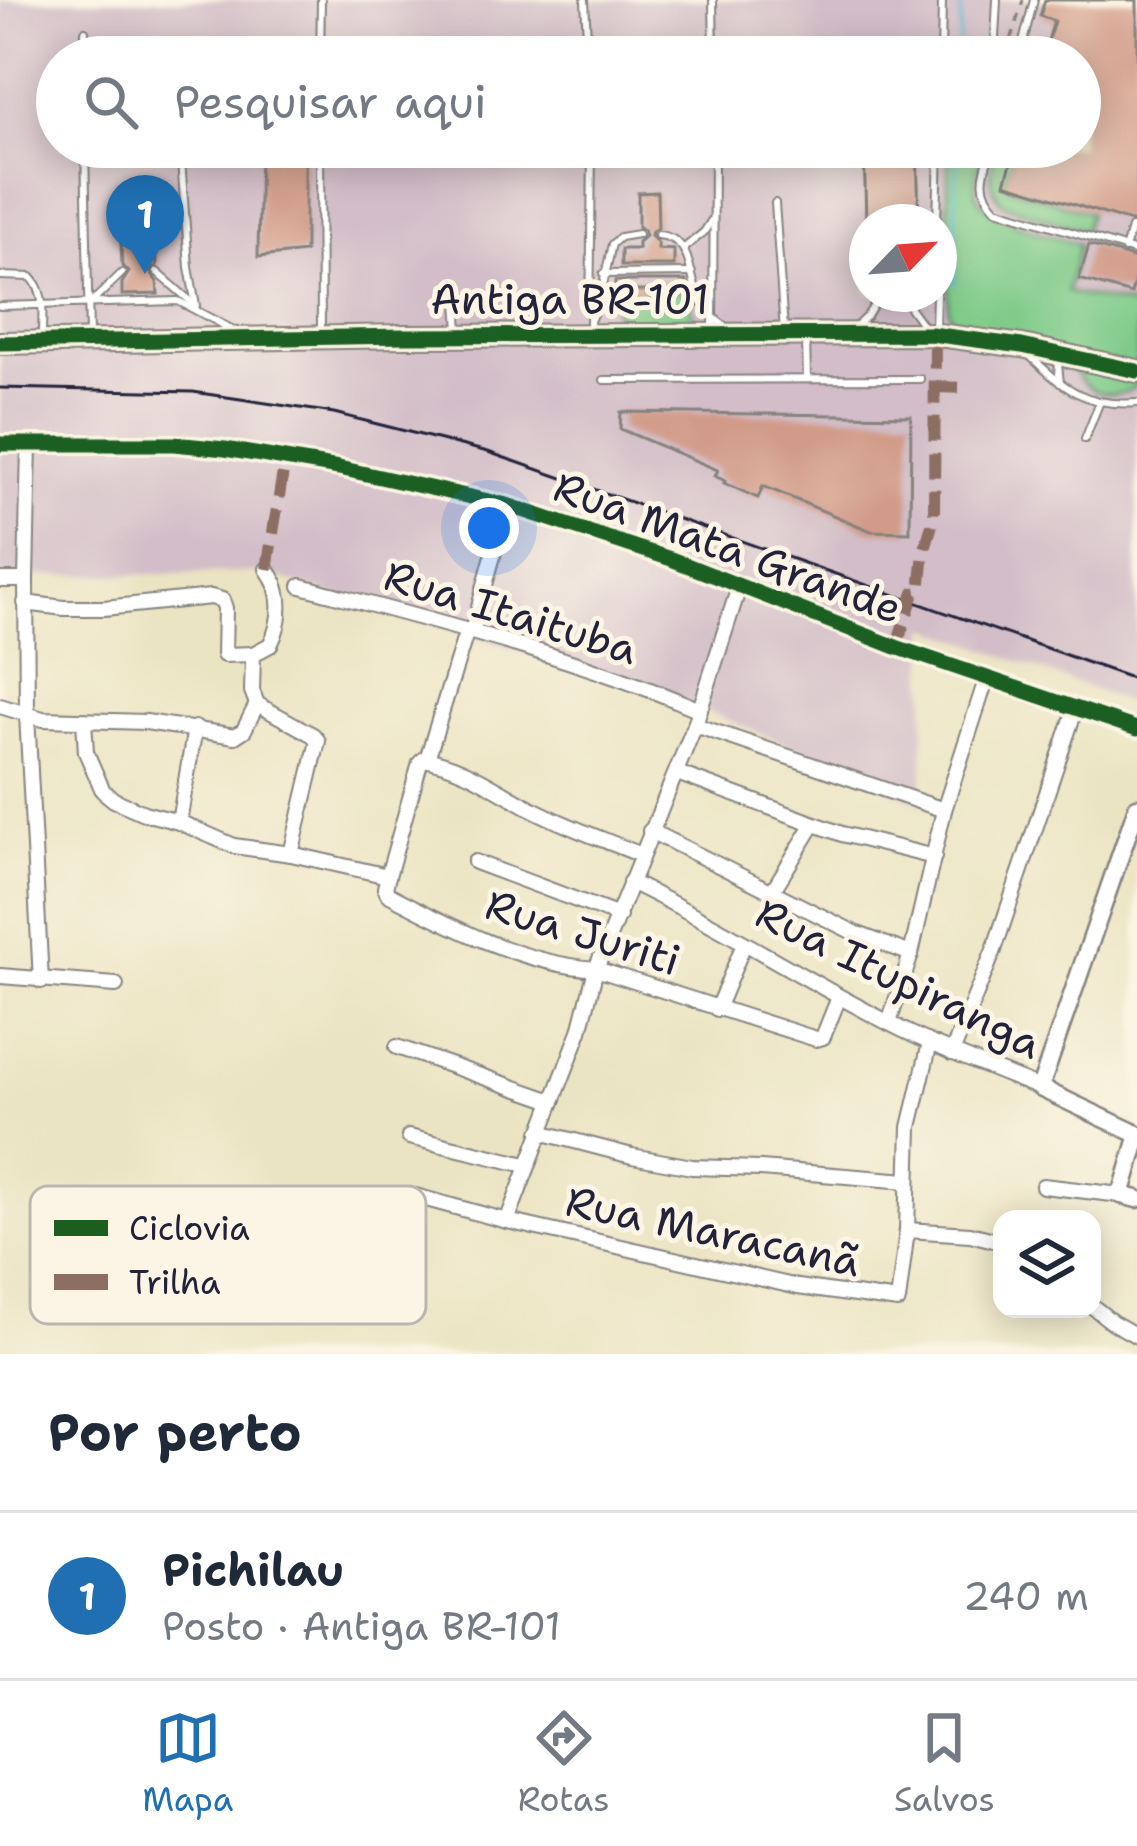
<!DOCTYPE html>
<html lang="pt">
<head>
<meta charset="utf-8">
<style>
	:root { --surface:#fff; --page:#f6f6f7; --text:#1f2937; --muted:#747a83; --line:#e0e1e3; --accent:#1f6fb2 }
	body { margin:0; font-family:"Shantell Sans",sans-serif; background:var(--page); color:var(--text) }
	.controls { position:absolute; right:36px; bottom:36px; display:grid; overflow:hidden; border-radius:24px; box-shadow:0 6px 30px #0003 }
	.controls button { width:108px; height:108px; display:grid; place-items:center; padding:0; border:0; border-bottom:3px solid var(--line); background:var(--surface); color:var(--text); font:60px sans-serif }
	.compass { position:absolute; left:849px; top:204px; width:108px; height:108px; border-radius:50%; background:var(--surface); box-shadow:0 6px 30px #0003; rotate:65deg }
	.you { position:absolute; left:489px; top:528px; width:42px; height:42px; margin:-30px; border:9px solid #fff; border-radius:50%; background:#1a73e8; box-shadow:0 0 0 18px #1a73e833 }
	.badge { display:grid; place-items:center; width:78px; height:78px; border-radius:50%; background:var(--accent); color:#fff; font-size:39px; font-weight:700 }
	.pin { position:absolute; translate:-50% -99px; filter:drop-shadow(0 3px 6px #0008) }
	.pin::after { content:''; position:absolute; top:63px; width:42px; height:36px; background:inherit; clip-path:polygon(0 0,100% 0,50% 100%) }
	.list { margin:0; padding:0; list-style:none }
	h2 { display:flex; justify-content:space-between; align-items:center; height:156px; margin:0; padding:0 48px; font-size:51px }
	h2 small { font-size:39px; font-weight:400; color:var(--muted) }
	.list li { display:grid; grid-template-columns:78px 1fr auto; gap:36px; align-items:center; box-sizing:border-box; height:168px; padding:0 48px; border-top:3px solid var(--line) }
	.list b { display:block; font-size:45px; white-space:nowrap }
	.list p { margin:0; font-size:39px; white-space:nowrap; color:var(--muted) }
	.list em { font-size:39px; font-style:normal; color:var(--muted) }
	.icon { flex:none; width:66px; height:66px; fill:none; stroke:currentColor; stroke-width:2; stroke-linecap:round; stroke-linejoin:round }
	.map { position:relative; flex:none; width:1137px; height:1354px; overflow:hidden }
	.search { position:absolute; background:var(--surface); box-shadow:0 6px 30px #0003; left:36px; right:36px; top:36px; height:132px; display:flex; align-items:center; gap:30px; box-sizing:border-box; padding:0 42px; border-radius:66px; color:var(--muted); font-size:45px }
	.sheet { height:324px; background:var(--surface) }
	nav { display:flex; justify-content:space-around; align-items:center; box-sizing:border-box; height:168px; border-top:3px solid var(--line); background:var(--surface); font-size:33px; color:var(--muted) }
	nav a { display:grid; justify-items:center; gap:6px }
	nav .on { color:var(--accent) }
	.map>svg:first-child { display:block }
	.industrial { fill:#d2bdc8; fill-rule:evenodd }
	.green { fill:#7fcb89; stroke:#507662; stroke-width:3 }
	.lines { fill:none; stroke-linecap:round; stroke-linejoin:round }
	.stream { stroke:#56b9d4; stroke-width:3 }
	.building { fill:#d29b89 }
	.service-casing { stroke:#86837f; stroke-width:10 }
	.minor-casing { stroke:#86837f; stroke-width:18 }
	.tertiary-casing { stroke:#86837f; stroke-width:21 }
	.primary-casing { stroke:#86837f; stroke-width:26 }
	.path { stroke:#86837f; stroke-width:3; stroke-dasharray:9 9; stroke-linecap:butt }
	.service { stroke:#fff; stroke-width:6 }
	.minor { stroke:#fff; stroke-width:14 }
	.tertiary { stroke:#fff; stroke-width:16 }
	.primary { stroke:#f6be87; stroke-width:21 }
	.tram { stroke:#22223b; stroke-width:3 }
	.quiet { stroke:#8d6e63; stroke-width:12; stroke-dasharray:24 12; stroke-linecap:butt }
	.cycleway-casing { stroke:#fcf5e5; stroke-width:22 }
	.cycleway { stroke:#1b5e20; stroke-width:15 }
	.labels { text-anchor:middle; dominant-baseline:central; stroke-width:10; stroke-linejoin:round; paint-order:stroke }
	.street-label { font-size:42px; fill:#22223b; stroke:#fcf5e5 }
	.key { fill:#fcf5e5; stroke:#bbb6b2; stroke-width:3 }
	.key-label { font-size:33px; fill:#22223b }
</style>
</head>
<body>
<div class="map">
<svg width="1137" height="1354" viewBox="0 0 1137 1354">
	<rect width="100%" height="100%" fill="#fcf5e5"/>
	<filter id="ink" filterUnits="userSpaceOnUse"><feTurbulence type="fractalNoise" baseFrequency=".00833" numOctaves="2"/><feDisplacementMap in="SourceGraphic" scale="24" xChannelSelector="R" yChannelSelector="G"/><feConvolveMatrix kernelMatrix="1 2 1 2 8 2 1 2 1" color-interpolation-filters="sRGB"/></filter>
	<filter id="wash" filterUnits="userSpaceOnUse"><feTurbulence type="fractalNoise" baseFrequency=".004" numOctaves="4" result="noise"/><feDisplacementMap in="SourceGraphic" scale="48" xChannelSelector="R" yChannelSelector="G"/><feGaussianBlur stdDeviation="2.7" result="paint"/><feColorMatrix in="noise" values="0 0 0 0 0 0 0 0 0 0 0 0 0 0 0 0 0 1.4 0 .05"/><feComposite in="paint" operator="in"/></filter>
	<g filter="url(#wash)">
		<rect width="100%" height="100%" fill="#ebe4c3"/>
		<path class="industrial" d="M0,0H1137V706L927,627L922,803L684,701L263,573L0,576ZM57,57H1080V147H57ZM867,222H939V294H867Z"/>
		<g class="green">
			<path d="M948,147H986C982,159 975,172 975,185C976,221 1050,234 1079,244L1067,292L1137,307V370L963,338L954,326L948,309Z"/>
			<path d="M996,147H1015L1006,180L1009,187L1090,213L1084,231L1003,204C987,186 989,170 996,147Z"/>
			<path d="M615,291L692,292V324H615Z"/>
			<path d="M1071,365L1137,381V385C1122,399 1097,397 1082,382C1080,381 1073,367 1071,365Z"/>
		</g>
		<g class="lines">
			<g class="stream">
				<path d="M959,57L961,0"/>
				<path d="M954,284L957,147"/>
			</g>
		</g>
		<g id="blocks">
			<g class="building">
				<path d="M1045,0H1137V224L1005,183L1016,147H1080V57H1043L1054,21L1040,16Z"/>
				<path d="M260,147H305V252L258,257Z"/>
				<path d="M864,147H917L919,222H866Z"/>
				<path d="M657,192L658,228L652,231L651,236L658,243V249L674,250V266H621V249H638V242L645,236L644,230L638,227V193Z"/>
				<path d="M156,243L157,265L150,272L157,282L158,294L122,295V283L129,272L122,266L121,244Z"/>
				<path d="M1089,245L1137,259V273L1131,294L1079,279Z"/>
				<path d="M615,281H686L688,291H615Z"/>
				<path d="M621,412L911,416L910,532L871,531L763,486L758,498L724,483L725,481L715,476L718,470L620,429Z"/>
			</g>
		</g>
	</g>
	<g filter="url(#ink)">
		<use href="#blocks" fill-opacity="0" stroke="#86837f" stroke-width="3"/>
		<g class="lines">
			<defs>
				<g id="service">
					<path d="M585,0L588,57"/>
					<path d="M713,0L714,57"/>
					<path d="M85,31V57"/>
					<path d="M320,57L321,0"/>
					<path d="M941,57L942,0"/>
					<path d="M994,57L997,0"/>
					<path d="M1019,57L1034,0"/>
					<path d="M85,147L89,337"/>
					<path d="M180,147L189,267L196,306"/>
					<path d="M320,147L321,329"/>
					<path d="M992,147C984,172 976,188 996,209L1137,252"/>
					<path d="M775,203L784,331"/>
					<path d="M937,222L939,147"/>
					<path d="M658,235C691,238 688,268 697,293C703,309 715,320 729,329"/>
					<path d="M684,248L704,232L711,221"/>
					<path d="M1125,249L1131,228"/>
					<path d="M157,272L195,305"/>
					<path d="M603,274L692,273"/>
					<path d="M0,276L31,277C46,293 42,313 42,334"/>
					<path d="M456,286L459,330"/>
					<path d="M900,294L924,327"/>
					<path d="M92,302L122,273"/>
					<path d="M0,306L178,301L235,331"/>
					<path d="M590,321L600,299L612,244L620,237L638,234"/>
					<path d="M854,328L867,316L881,294"/>
					<path d="M590,330L592,147"/>
					<path d="M935,330L936,294"/>
					<path d="M713,331L714,147"/>
					<path d="M806,337L807,379"/>
					<path d="M1030,356C1065,389 1086,407 1137,403"/>
					<path d="M604,380L920,379"/>
					<path d="M1060,383L1058,364L1063,358"/>
					<path d="M1085,439L1099,404"/>
				</g>
				<g id="minor">
					<path d="M0,444H174L225,449L339,468L507,505L671,559L896,647L1137,729"/>
					<path d="M29,444L26,580L27,714L41,981"/>
					<path d="M267,569C284,591 282,622 270,645L253,654L252,691L257,704L313,735L318,741L291,854"/>
					<path d="M0,580H26"/>
					<path d="M301,586C436,622 571,655 700,710"/>
					<path d="M25,603L64,608H104L211,597L222,600L225,608L224,655L253,654"/>
					<path d="M472,632L507,505"/>
					<path d="M0,706L43,719L146,722L235,736L244,730L257,704"/>
					<path d="M84,721L86,752L103,791L114,800L144,813L179,822L234,846L291,854L388,876L385,888L388,894C453,928 522,964 596,969L816,1039L823,1037L839,997"/>
					<path d="M695,725L944,810"/>
					<path d="M427,759L467,630"/>
					<path d="M677,773L842,834L934,857"/>
					<path d="M179,822L195,728"/>
					<path d="M650,831L855,933L911,954"/>
					<path d="M475,862L619,916"/>
					<path d="M388,876L420,763L424,759C462,765 494,788 527,806C563,826 603,839 641,855"/>
					<path d="M630,882C718,924 799,977 885,1021C935,1047 988,1067 1040,1088"/>
					<path d="M773,890L813,825"/>
					<path d="M0,976L116,985"/>
					<path d="M717,1009L744,944"/>
					<path d="M889,1023L911,954L944,810L987,677"/>
					<path d="M397,1047L553,1101"/>
					<path d="M952,1053L994,950L1075,710"/>
					<path d="M540,1132L632,1156L692,1167L761,1169L907,1181"/>
					<path d="M409,1137L526,1165"/>
					<path d="M1043,1186L1121,1195"/>
					<path d="M415,1196L507,1221L798,1287L898,1301L907,1230L910,1127L930,1043"/>
					<path d="M507,1221L580,1031L596,969L695,725L739,587"/>
					<path d="M907,1230L970,1234L1002,1242"/>
					<path d="M1092,1306L1112,1322L1137,1336"/>
				</g>
				<g id="tertiary">
					<path d="M1137,807L1040,1088L1137,1134"/>
					<path d="M1137,1141L1121,1195L1137,1199"/>
				</g>
				<path id="primary" d="M0,343L405,336L931,334L1022,346L1137,371"/>
			</defs>
			<use href="#service" class="service-casing"/>
			<use href="#minor" class="minor-casing"/>
			<use href="#tertiary" class="tertiary-casing"/>
			<use href="#primary" class="primary-casing"/>
			<path class="path" d="M1006,57L1023,0"/>
			<use href="#service" class="service"/>
			<use href="#minor" class="minor"/>
			<use href="#tertiary" class="tertiary"/>
			<use href="#primary" class="primary"/>
			<path class="tram" d="M0,388L193,392L334,413L488,452L1137,680"/>
			<g class="quiet">
				<path d="M935,387L970,388"/>
				<path d="M267,569L285,460"/>
				<path d="M896,647L914,593L920,592L924,552L934,518L935,334"/>
			</g>
			<defs>
				<g id="cycleway">
					<path d="M0,343L405,336L931,334L1022,346L1137,371"/>
					<path d="M0,444H174L225,449L339,468L507,505L671,559L896,647L1137,729"/>
				</g>
			</defs>
			<use href="#cycleway" class="cycleway-casing"/>
			<use href="#cycleway" class="cycleway"/>
		</g>
	</g>
	<g class="labels">
		<g class="street-label">
			<text x="570" y="299">Antiga BR-101</text>
			<text transform="translate(728 547) rotate(20)">Rua Mata Grande</text>
			<text transform="translate(511 612) rotate(17)">Rua Itaituba</text>
			<text transform="translate(583 932) rotate(17)">Rua Juriti</text>
			<text transform="translate(899 978) rotate(26)">Rua Itupiranga</text>
			<text transform="translate(713 1231) rotate(12)">Rua Maracanã</text>
		</g>
	</g>
	<rect x="30" y="1186" width="396" height="138" rx="18" class="key"/>
	<rect x="54" y="1220" width="54" height="16" fill="#1b5e20"/>
	<rect x="54" y="1274" width="54" height="16" fill="#8d6e63"/>
	<g class="key-label">
		<text x="129" y="1240">Ciclovia</text>
		<text x="129" y="1294">Trilha</text>
	</g>
</svg>
<div class="controls">
<button><svg class="icon" aria-label="layers" viewBox="0 0 24 24"><path d="M12 4l9 5-9 5-9-5zM3 14l9 5 9-5"/></svg></button>
</div>
<svg class="compass" viewBox="-18 -18 36 36"><path d="M0-13l5 13h-10z" fill="#e53935"/><path d="M0 13l5-13h-10z" fill="#747a83"/></svg>
<div class="you"></div>
<div class="pin badge" style="left:145px;top:274px">1</div>
<div class="search"><svg class="icon" aria-label="search" viewBox="0 0 24 24"><circle cx="10" cy="10" r="6"/><path d="M15 15l6 6"/></svg>Pesquisar aqui</div>
</div>
<section class="sheet">
<h2>Por perto<small></small></h2>
<ul class="list">
<li><span class="badge">1</span><div><b>Pichilau</b><p>Posto · Antiga BR-101</p></div><em>240 m</em></li>
</ul>
</section>
<nav>
<a class="on"><svg class="icon" aria-label="map" viewBox="0 0 24 24"><path d="M3 6l6-2 6 2 6-2v14l-6 2-6-2-6 2zM9 4v14M15 6v14"/></svg>Mapa</a>
<a><svg class="icon" aria-label="directions" viewBox="0 0 24 24"><path d="M12 3l9 9-9 9-9-9zM9 14v-3h6M13 9l2 2-2 2"/></svg>Rotas</a>
<a><svg class="icon" aria-label="saved" viewBox="0 0 24 24"><path d="M7 4h10v16l-5-4-5 4z"/></svg>Salvos</a>
</nav>
</body>
</html>
